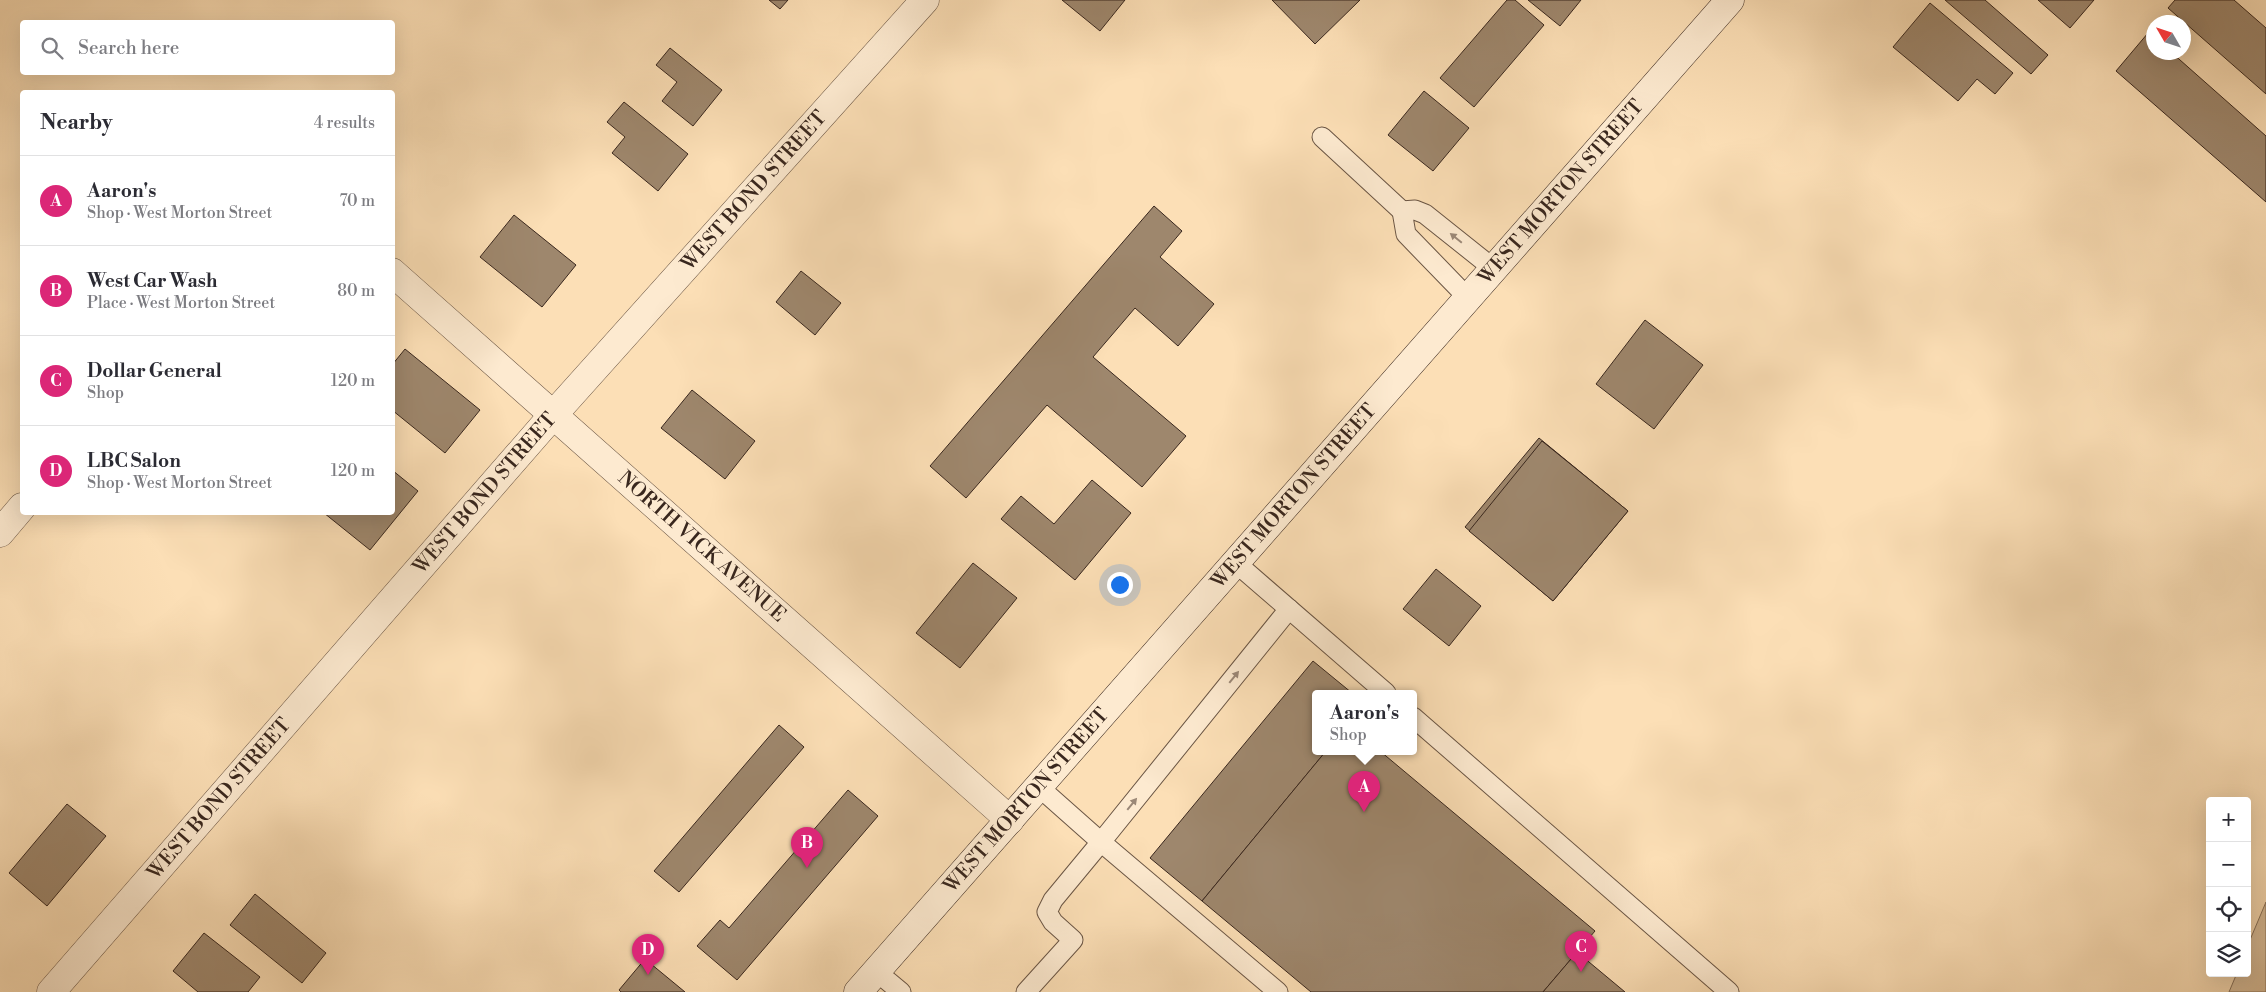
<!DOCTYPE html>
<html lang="en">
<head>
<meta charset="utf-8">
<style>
	:root { --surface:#fff; --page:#f2f2f3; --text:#2b2b33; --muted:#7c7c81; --line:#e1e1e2; --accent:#db2777 }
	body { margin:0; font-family:"Libre Bodoni",serif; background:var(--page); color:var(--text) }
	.controls { position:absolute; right:15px; bottom:15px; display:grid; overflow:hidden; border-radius:5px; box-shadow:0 5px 20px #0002 }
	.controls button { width:45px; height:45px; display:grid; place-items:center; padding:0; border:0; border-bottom:1px solid var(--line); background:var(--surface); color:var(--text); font:25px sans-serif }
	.compass { position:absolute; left:2146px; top:15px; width:45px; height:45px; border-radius:50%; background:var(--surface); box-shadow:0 5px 20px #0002; rotate:309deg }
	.you { position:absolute; left:1119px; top:584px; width:18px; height:18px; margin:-12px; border:4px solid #fff; border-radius:50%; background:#1a73e8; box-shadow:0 0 0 8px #1a73e833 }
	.badge { display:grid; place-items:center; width:32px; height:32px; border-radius:50%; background:var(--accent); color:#fff; font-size:16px; font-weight:700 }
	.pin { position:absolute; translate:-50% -41px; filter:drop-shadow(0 1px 2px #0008) }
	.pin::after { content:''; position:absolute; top:26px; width:18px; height:15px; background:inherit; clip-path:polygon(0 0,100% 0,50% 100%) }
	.popup { position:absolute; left:1312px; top:690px; width:105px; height:65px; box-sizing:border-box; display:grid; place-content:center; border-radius:5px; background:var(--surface); filter:drop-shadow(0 1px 4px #0005); font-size:16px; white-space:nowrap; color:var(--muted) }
	.popup b { font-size:19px; color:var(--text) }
	.popup::after { content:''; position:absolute; left:50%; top:100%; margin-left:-10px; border:10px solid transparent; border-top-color:var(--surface) }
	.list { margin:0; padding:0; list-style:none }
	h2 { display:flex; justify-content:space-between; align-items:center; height:65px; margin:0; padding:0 20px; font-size:21px }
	h2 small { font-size:16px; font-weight:400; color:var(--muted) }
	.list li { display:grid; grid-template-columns:32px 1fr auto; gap:15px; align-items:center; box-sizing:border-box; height:90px; padding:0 20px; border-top:1px solid var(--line) }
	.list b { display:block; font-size:19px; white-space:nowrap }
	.list p { margin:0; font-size:16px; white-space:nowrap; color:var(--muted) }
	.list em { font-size:16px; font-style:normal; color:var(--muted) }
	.icon { flex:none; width:28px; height:28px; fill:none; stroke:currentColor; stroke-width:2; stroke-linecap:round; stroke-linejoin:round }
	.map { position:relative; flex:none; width:2266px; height:992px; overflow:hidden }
	.search { position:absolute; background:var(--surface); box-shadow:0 5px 20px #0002; left:20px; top:20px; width:375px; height:55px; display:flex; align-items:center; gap:12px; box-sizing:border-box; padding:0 18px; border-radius:5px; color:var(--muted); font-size:19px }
	.panel { position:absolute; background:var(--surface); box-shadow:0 5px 20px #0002; left:20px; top:90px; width:375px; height:425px; border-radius:5px }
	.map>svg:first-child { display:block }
	.green { fill:#dbc09c; stroke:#8a745d }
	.building { fill:#9e876d; stroke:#39271e }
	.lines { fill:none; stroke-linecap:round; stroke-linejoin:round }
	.lane-casing { stroke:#6a5544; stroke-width:21 }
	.street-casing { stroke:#6a5544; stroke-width:29 }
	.secondary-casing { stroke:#39271e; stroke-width:29 }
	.lane { stroke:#fdead0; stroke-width:19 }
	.street { stroke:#fdead0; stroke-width:28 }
	.secondary { stroke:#fdead0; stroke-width:28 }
	.oneway { fill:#9b8877 }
	.labels { text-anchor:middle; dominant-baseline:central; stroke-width:5; stroke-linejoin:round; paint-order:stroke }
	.street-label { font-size:20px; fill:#39271e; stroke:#fdead0 }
</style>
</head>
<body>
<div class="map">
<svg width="2266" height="992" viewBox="0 0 2266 992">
	<rect width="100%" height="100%" fill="#fcdfb6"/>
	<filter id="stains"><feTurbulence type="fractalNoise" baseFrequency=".004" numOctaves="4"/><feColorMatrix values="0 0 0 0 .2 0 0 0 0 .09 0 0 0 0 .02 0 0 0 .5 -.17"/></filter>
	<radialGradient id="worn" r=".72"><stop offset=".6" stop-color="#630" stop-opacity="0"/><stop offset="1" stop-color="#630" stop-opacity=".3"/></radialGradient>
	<path class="green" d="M2266,902V992H2229L2237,973H2247V947Z"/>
	<g class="building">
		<path d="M769,0H788L780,9Z"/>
		<path d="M1062,0H1125L1100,31Z"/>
		<path d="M1272,0H1360L1315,44Z"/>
		<path d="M1507,0H1515L1544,25L1474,107L1440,78Z"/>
		<path d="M1528,0H1581L1560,26Z"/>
		<path d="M1945,0H1985L2048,55L2031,74Z"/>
		<path d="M2038,0H2094L2070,28Z"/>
		<path d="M2175,0H2234L2266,28V94L2168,8Z"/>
		<path d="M1930,3L2013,73L1995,94L1977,79L1958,101L1893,47Z"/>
		<path d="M2148,33L2154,37V52H2171L2266,136V202L2116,71Z"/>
		<path d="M670,48L722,90L693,126L662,101L677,82L656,65Z"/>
		<path d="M1424,91L1469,128L1433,171L1388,135Z"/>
		<path d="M624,102L688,154L658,191L612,153L625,137L607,122Z"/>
		<path d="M1154,206L1182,231L1160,257L1214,304L1178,346L1135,308L1093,357L1186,436L1142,487L1047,405L966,498L930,466Z"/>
		<path d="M514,215L576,265L542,307L480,257Z"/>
		<path d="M801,271L841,303L815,335L776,302Z"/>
		<path d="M1645,320L1703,365L1654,429L1596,384Z"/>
		<path d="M405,349L480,410L445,453L392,410V365Z"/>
		<path d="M692,390L755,441L725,479L661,428Z"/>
		<path d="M1539,438L1628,511L1553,601L1465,527Z"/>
		<path d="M1542,441L1628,511L1553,601L1469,531Z"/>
		<path d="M392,470L418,491L370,550L324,513L392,512Z"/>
		<path d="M1092,480L1131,513L1075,580L1001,519L1021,496L1054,524Z"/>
		<path d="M973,563L1017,598L960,668L916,633Z"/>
		<path d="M1436,569L1481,606L1449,646L1403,609Z"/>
		<path d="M1313,661L1352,693H1315V751H1326L1202,901L1150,858Z"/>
		<path d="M779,725L804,747L679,892L654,871Z"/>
		<path d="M1326,751H1380L1595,931L1543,992H1311L1202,901Z"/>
		<path d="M848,790L878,816L737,980L697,946L720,920L729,928Z"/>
		<path d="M67,804L106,836L47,906L9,873Z"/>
		<path d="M255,894L326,953L302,983L230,925Z"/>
		<path d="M204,933L260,977L248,992H198L173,971Z"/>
		<path d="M1577,952L1625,992H1543Z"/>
		<path d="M645,959L685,992H621L619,990Z"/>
	</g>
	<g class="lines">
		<defs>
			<g id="lane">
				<path d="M1322,137L1402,211"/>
				<path d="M1468,298L1406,234L1402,211L1415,210L1425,214L1494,269"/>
				<path d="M1236,563L1386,693"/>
				<path d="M1413,717L1729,992"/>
				<path d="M877,972L901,992"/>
				<path d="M1026,992L1073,940L1053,922L1047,912L1053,900L1101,842L1039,787"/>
				<path d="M1278,992L1101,842L1289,609"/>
			</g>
			<g id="street">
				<path id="s1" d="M392,272L1010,820"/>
				<path d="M0,533L22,507"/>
				<path id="s2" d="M51,992L553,415L925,0"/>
			</g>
			<g id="secondary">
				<path id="s3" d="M858,992L1730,0"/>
			</g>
		</defs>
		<use href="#lane" class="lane-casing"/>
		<use href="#street" class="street-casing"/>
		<use href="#secondary" class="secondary-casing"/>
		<use href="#lane" class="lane"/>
		<use href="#street" class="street"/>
		<use href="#secondary" class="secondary"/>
	</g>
	<defs><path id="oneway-solid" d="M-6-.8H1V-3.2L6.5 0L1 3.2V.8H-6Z" transform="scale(1.25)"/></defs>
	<g class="oneway">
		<use href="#oneway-solid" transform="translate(1456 238) rotate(-141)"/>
		<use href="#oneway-solid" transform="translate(1234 677) rotate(-51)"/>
		<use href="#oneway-solid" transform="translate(1132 804) rotate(-51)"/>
	</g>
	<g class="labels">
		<g class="street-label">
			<text stroke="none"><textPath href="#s2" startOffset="1066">WEST BOND STREET</textPath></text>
			<text stroke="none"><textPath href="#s3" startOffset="1065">WEST MORTON STREET</textPath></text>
			<text stroke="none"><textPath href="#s2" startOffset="661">WEST BOND STREET</textPath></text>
			<text stroke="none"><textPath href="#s3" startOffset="660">WEST MORTON STREET</textPath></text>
			<text stroke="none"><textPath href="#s1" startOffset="414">NORTH VICK AVENUE</textPath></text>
			<text stroke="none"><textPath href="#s2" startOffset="256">WEST BOND STREET</textPath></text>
			<text stroke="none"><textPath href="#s3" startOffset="255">WEST MORTON STREET</textPath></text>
		</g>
	</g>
	<rect width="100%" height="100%" filter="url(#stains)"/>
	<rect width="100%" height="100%" fill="url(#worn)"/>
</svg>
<div class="controls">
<button>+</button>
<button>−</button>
<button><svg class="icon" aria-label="locate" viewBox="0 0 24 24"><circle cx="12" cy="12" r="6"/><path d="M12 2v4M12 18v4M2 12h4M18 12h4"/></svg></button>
<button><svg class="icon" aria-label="layers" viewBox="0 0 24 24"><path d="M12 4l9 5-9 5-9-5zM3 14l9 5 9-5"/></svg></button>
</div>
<svg class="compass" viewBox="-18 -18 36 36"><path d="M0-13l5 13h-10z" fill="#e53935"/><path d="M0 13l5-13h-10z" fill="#7c7c81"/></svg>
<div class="you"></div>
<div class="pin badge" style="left:1364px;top:812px">A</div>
<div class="popup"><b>Aaron's</b>Shop</div>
<div class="pin badge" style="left:807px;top:868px">B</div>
<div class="pin badge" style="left:1581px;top:972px">C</div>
<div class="pin badge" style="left:648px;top:975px">D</div>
<div class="search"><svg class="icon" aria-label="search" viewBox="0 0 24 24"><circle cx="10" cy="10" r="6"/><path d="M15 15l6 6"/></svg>Search here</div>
<section class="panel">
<h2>Nearby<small>4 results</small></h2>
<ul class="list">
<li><span class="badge">A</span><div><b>Aaron's</b><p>Shop · West Morton Street</p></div><em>70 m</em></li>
<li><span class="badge">B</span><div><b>West Car Wash</b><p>Place · West Morton Street</p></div><em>80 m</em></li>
<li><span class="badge">C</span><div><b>Dollar General</b><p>Shop</p></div><em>120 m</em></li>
<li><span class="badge">D</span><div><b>LBC Salon</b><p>Shop · West Morton Street</p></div><em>120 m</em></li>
</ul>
</section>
</div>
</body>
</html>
